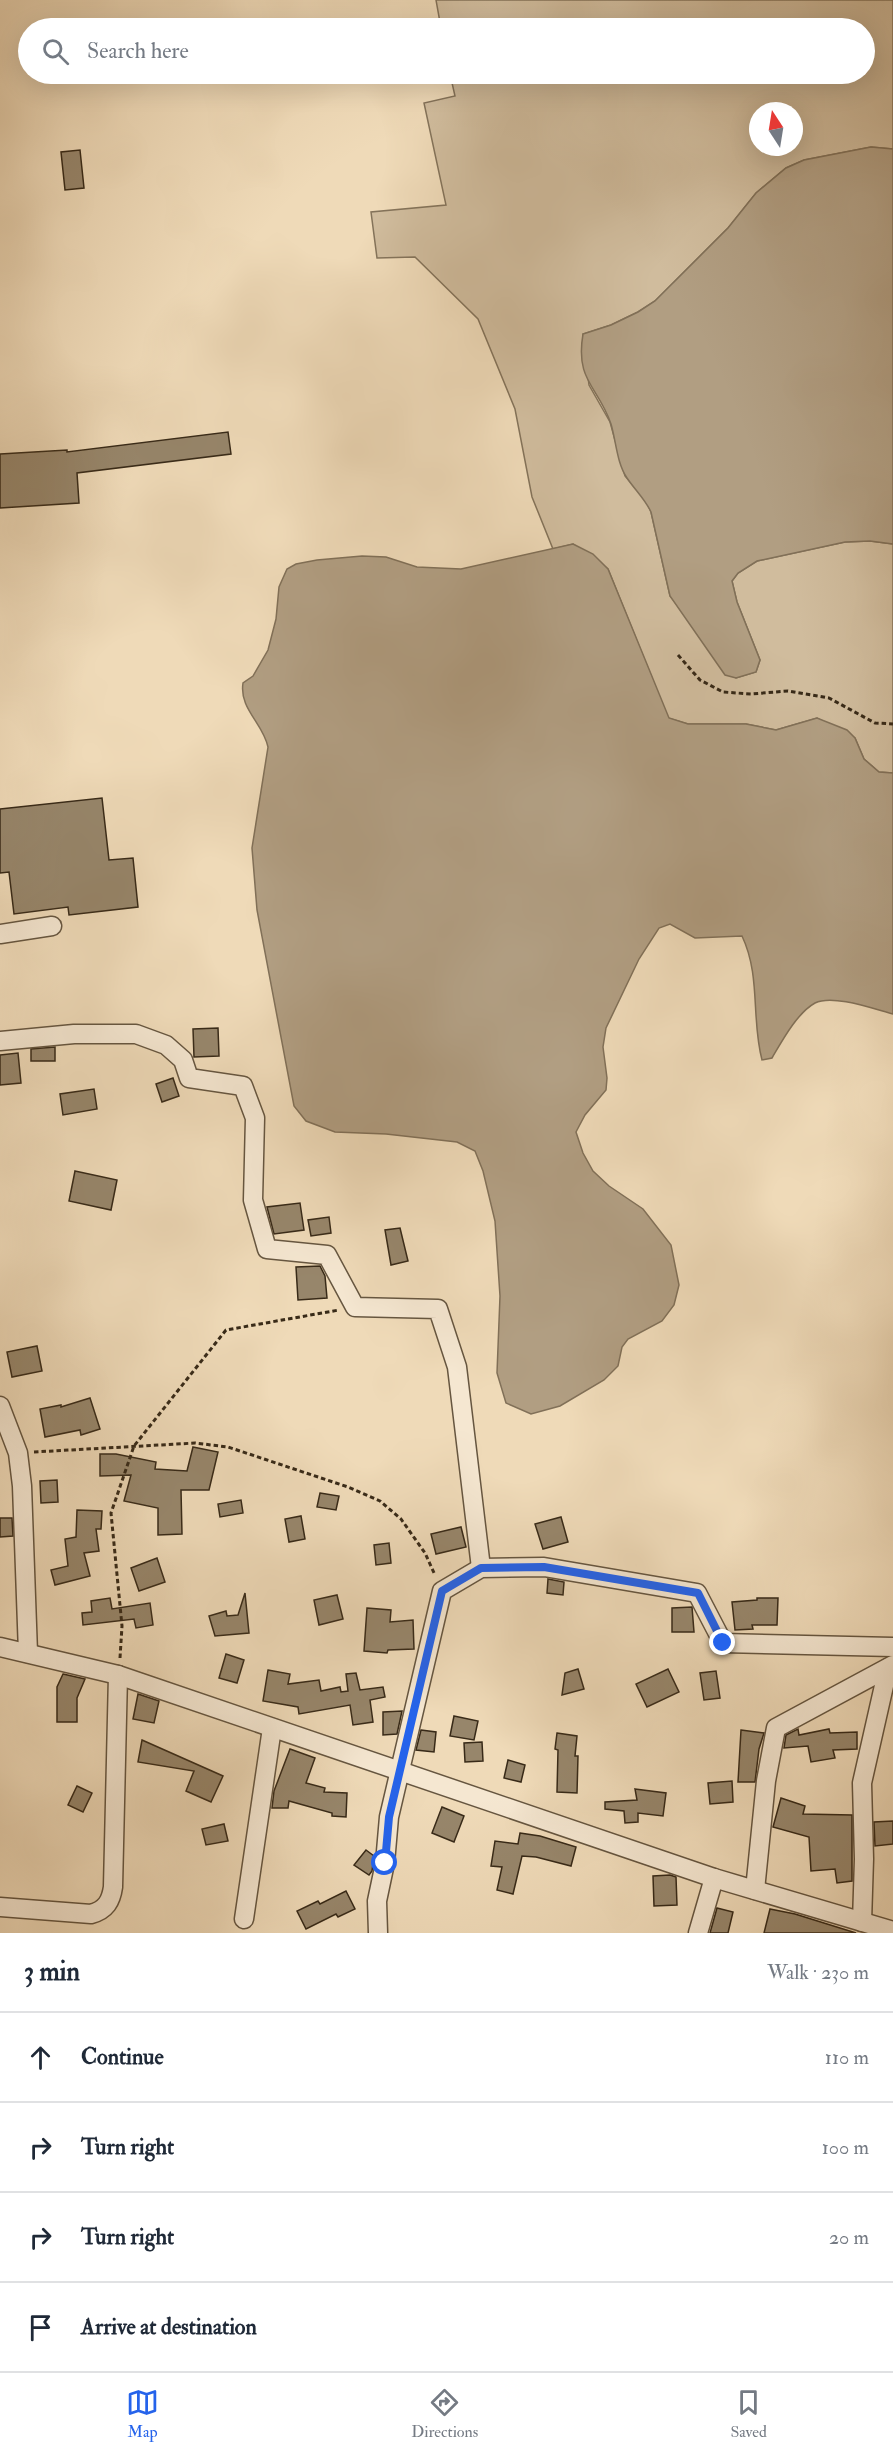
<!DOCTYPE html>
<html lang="en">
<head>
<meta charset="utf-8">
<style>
	:root { --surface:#fff; --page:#f2f2f3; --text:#1f2937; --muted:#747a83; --line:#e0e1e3; --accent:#2563eb }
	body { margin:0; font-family:"IM FELL Double Pica",serif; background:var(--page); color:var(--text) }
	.compass { position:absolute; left:749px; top:102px; width:54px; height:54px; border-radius:50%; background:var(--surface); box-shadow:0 6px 24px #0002; rotate:348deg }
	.stop { position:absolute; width:18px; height:18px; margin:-14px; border:4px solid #2563eb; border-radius:50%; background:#fff }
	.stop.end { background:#2563eb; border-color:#fff; box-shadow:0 2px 6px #0008 }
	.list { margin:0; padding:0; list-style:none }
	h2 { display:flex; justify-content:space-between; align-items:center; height:78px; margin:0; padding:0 24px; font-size:26px }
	h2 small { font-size:20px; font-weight:400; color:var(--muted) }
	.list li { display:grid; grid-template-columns:39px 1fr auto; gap:18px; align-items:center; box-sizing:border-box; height:90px; padding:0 24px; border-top:2px solid var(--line) }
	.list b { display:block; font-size:22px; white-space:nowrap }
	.list em { font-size:20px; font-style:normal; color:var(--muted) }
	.icon { flex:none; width:33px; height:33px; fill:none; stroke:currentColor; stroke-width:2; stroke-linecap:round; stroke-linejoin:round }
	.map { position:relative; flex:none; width:893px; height:1933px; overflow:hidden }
	.search { position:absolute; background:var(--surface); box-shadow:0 6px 24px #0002; left:18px; right:18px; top:18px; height:66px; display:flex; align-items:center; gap:15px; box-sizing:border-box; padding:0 21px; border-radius:33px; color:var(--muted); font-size:22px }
	.sheet { height:438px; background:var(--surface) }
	nav { display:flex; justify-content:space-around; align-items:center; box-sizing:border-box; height:84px; border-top:2px solid var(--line); background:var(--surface); font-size:16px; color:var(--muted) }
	nav a { display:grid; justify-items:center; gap:3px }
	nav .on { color:var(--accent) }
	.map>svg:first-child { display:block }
	.green { fill:#d0bc9d; stroke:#84735a; stroke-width:1.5; fill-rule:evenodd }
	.water { fill:#b19e82; stroke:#817058; stroke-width:1.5 }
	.building { fill:#97866b; stroke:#382a18; stroke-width:1.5 }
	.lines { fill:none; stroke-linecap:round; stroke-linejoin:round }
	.minor-casing { stroke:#665640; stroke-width:21 }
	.path { stroke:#382a18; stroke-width:3; stroke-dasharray:4.5 3; stroke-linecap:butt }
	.minor { stroke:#f5e7d1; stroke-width:18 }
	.route { stroke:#2563eb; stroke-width:8 }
</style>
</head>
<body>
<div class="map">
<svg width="893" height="1933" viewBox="0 0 893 1933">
	<rect width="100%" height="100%" fill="#efdab8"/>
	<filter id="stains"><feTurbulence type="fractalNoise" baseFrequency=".00333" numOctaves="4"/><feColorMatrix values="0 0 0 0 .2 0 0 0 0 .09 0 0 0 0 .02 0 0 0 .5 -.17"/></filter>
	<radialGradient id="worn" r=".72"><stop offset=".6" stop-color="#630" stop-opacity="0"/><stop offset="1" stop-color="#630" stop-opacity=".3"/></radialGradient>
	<path class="green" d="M436,0H893V149L871,147L804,160L786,168L756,193L728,228L655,301L638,312L611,325L583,334L589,385L610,422L625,476L647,502L651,512L670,596L736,678L756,672L760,660L737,602L732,581L738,573L757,561L845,542L870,541L893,544V773L879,772L864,759L855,738L817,718L776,730L746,724H688L668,718L608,569L573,544L553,549L532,497L515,409L478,319L415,257L377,258L371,212L446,205L424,103L455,96L450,74H864V28H441ZM758,111H794V147H758Z"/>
	<g class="water">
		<path d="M871,147L893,149V544L870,541L845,542L757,561L738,573L732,581L737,602L760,660L756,672L736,678L725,675L670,596L651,512C645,499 635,490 627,478C617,464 616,441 611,424C598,386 575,381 583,334L611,325L638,312L655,301L728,228L756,193L786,168L804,160Z"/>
		<path d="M573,544L593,554L608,569L669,718L688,724H746L776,730L817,718L847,730L855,738L864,759L879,772L893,773V1014C874,1009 833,994 815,1003C797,1013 782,1041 772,1058L762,1060C751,1019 761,976 742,936L695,938L670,924L659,928L639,959L606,1028L603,1047L607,1078L606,1090L585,1115L576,1132L583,1153L593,1171L609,1186L643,1209L671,1245L679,1285L674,1305L662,1321L628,1339L622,1347L618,1366L604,1380L560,1406L531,1414L506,1403L497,1373L500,1296L495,1221L483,1171L475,1151L457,1142L386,1134L335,1132L306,1121L294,1106L257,910L252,848L268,747C263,723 239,709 243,683L253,676L268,650L276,619L279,587L287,569L296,564L317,560L362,556L386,557L417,567L461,569Z"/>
	</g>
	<g class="building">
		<path d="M80,150L84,188L65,190L61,152Z"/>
		<path d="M228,432L231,454L77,473L79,503L0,508V454L67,450V452Z"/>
		<path d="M102,798L109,860L133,858L138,907L69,915L68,907L14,914L9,872L0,873V809Z"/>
		<path d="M218,1028L219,1056L194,1057L193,1029Z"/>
		<path d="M55,1047V1061H31V1049Z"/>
		<path d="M18,1053L21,1083L0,1085V1055Z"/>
		<path d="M173,1078L179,1096L162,1102L156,1084Z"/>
		<path d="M94,1089L97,1109L63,1115L60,1094Z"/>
		<path d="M75,1171L117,1180L111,1210L69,1201Z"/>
		<path d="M300,1203L304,1230L274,1234L267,1207Z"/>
		<path d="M329,1217L331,1233L311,1236L308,1220Z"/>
		<path d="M400,1228L408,1261L391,1265L385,1230Z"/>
		<path d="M320,1266L325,1276L327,1298L298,1300L296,1267Z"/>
		<path d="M37,1346L42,1371L12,1377L7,1352Z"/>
		<path d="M90,1398L100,1429L81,1435L80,1430L45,1437L40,1409L61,1405V1407Z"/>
		<path d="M193,1447L218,1452L209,1490H181L182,1534L158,1535V1508L124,1501L131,1475L100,1476V1454H116L156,1462L155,1469L187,1471Z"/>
		<path d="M57,1480L58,1502L41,1503L40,1481Z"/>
		<path d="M320,1493L339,1496L336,1510L317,1507Z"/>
		<path d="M241,1500L243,1513L220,1517L218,1504Z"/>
		<path d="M77,1510L102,1511L101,1529H96L99,1551L84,1553L90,1576L55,1585L51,1570L68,1566L65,1539L76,1537Z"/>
		<path d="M301,1516L305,1539L289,1542L285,1519Z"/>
		<path d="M561,1517L568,1542L543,1549L535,1524Z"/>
		<path d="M0,1518H12L13,1536L0,1537Z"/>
		<path d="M461,1527L466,1547L436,1554L431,1534Z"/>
		<path d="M389,1543L391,1563L376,1565L374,1545Z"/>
		<path d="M157,1558L165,1582L139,1591L131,1568Z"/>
		<path d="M548,1579L564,1582L563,1595L547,1593Z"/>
		<path d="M245,1593L249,1633L215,1636L209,1616L226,1611L227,1616L238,1615Z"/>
		<path d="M337,1595L343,1619L319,1625L314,1600Z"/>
		<path d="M110,1598L112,1609L150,1603L153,1625L136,1628L134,1619L83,1625L82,1613L92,1612L91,1601Z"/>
		<path d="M757,1598H778L777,1625H752L753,1629L735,1630L732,1602L757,1600Z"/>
		<path d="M692,1607L694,1632H672V1608Z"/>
		<path d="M367,1608L391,1610L390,1622L413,1620L414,1649L388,1650L387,1653L364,1651Z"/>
		<path d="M226,1654L244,1660L237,1683L219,1678Z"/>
		<path d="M578,1669L584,1689L562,1695L565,1673Z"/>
		<path d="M668,1669L679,1692L647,1707L636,1684Z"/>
		<path d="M268,1670L290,1674L288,1684L319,1680L321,1691L340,1687L341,1692L348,1691L346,1674L356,1673L360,1690L383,1687L385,1697L370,1700L373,1722L353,1725L350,1705L299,1714L298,1707L263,1701Z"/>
		<path d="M716,1671L720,1698L704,1700L700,1673Z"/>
		<path d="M63,1674L85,1679L77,1698V1722H57V1687Z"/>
		<path d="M138,1694L159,1701L154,1723L133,1719Z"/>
		<path d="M402,1711L397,1734L383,1735V1712Z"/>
		<path d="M454,1716L478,1721L474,1740L450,1736Z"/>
		<path d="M798,1729L799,1735L829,1729L830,1733L857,1732V1749L833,1750L835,1758L811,1762L808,1746L784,1748L786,1735Z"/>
		<path d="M421,1730L436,1732L434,1752L416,1750Z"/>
		<path d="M741,1730L764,1733L759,1749L755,1782H738Z"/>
		<path d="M557,1733L577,1736L575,1756H578L577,1793L557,1792L558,1750L555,1749Z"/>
		<path d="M142,1740L223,1776L211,1802L186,1791L194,1771L138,1762Z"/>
		<path d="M482,1742L483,1761L465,1762L464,1743Z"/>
		<path d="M290,1749L315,1758L306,1783L325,1788L324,1792L347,1793L346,1817L332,1816V1813L289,1801L288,1808H272L274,1791Z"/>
		<path d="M508,1760L525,1765L521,1782L504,1778Z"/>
		<path d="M732,1781L733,1802L710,1804L708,1783Z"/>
		<path d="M77,1786L92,1793L83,1812L68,1805Z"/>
		<path d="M635,1789L666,1793L663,1816L638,1813V1822L625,1823L624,1811L605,1809V1802L637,1800Z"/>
		<path d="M781,1798L805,1806L803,1814L852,1815V1881L837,1883L835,1869L811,1871L809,1837L773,1827Z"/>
		<path d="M442,1807L464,1816L454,1842L432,1833Z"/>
		<path d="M893,1821V1844L875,1846L874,1822Z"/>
		<path d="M224,1824L228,1841L206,1845L202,1829Z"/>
		<path d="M520,1833L540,1836L576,1847L571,1866L536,1857L522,1856L513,1894L497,1890L502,1867L491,1866L495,1841L518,1844Z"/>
		<path d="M366,1850L374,1856L372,1871L369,1875L354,1865Z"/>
		<path d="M670,1875L676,1877L677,1905L654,1906L653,1876Z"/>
		<path d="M346,1891L355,1909L338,1917L336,1914L306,1929L297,1911L318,1901L320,1904Z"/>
		<path d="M717,1908L733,1912L728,1933H710Z"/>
		<path d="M770,1909L795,1914L856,1933H764Z"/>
	</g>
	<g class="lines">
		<defs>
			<g id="minor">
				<path d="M0,934L52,926"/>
				<path d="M0,1041L74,1034H136L166,1045L183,1060L189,1078L243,1086L255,1118L253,1200L267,1249L327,1255L355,1307L438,1309L457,1367L481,1568"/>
				<path d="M0,1406L18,1453L22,1486L28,1653"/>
				<path d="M0,1647L118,1675L714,1878L893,1931"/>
				<path d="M755,1890L766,1781L776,1728L893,1665"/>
				<path d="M0,1907L91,1914C106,1910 111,1901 113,1887L118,1675"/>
				<path d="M244,1919L272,1728"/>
				<path d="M862,1922L864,1859L862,1783L888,1668"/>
				<path d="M378,1933L377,1901L385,1863L389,1817L442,1591L481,1568L544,1567L697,1593L723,1643L893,1647"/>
				<path d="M698,1933L714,1878"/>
			</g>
		</defs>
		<use href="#minor" class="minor-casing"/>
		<g class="path">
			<path d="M678,655L700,680L723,692L751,694L788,691L829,698L875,723L893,724"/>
			<path d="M34,1452L195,1443L228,1447L348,1487L380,1501L401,1519L425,1553L435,1575"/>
			<path d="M120,1658L122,1626L111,1513L134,1446L226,1330L339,1310"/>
		</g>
		<use href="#minor" class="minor"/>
	</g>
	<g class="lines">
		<path class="route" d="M385,1863L389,1817L442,1591L481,1568L544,1567L698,1593L723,1643"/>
	</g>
	<rect width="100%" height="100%" filter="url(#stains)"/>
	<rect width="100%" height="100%" fill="url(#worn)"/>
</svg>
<svg class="compass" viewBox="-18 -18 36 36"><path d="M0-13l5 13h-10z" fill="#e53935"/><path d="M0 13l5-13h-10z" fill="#747a83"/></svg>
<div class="stop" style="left:385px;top:1863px"></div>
<div class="stop end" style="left:723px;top:1643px"></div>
<div class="search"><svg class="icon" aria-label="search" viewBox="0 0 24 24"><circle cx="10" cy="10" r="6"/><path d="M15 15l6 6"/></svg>Search here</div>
</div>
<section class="sheet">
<h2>3 min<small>Walk · 230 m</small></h2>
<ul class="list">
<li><svg class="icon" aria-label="ahead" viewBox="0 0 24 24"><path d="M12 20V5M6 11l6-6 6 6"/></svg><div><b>Continue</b></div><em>110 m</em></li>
<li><svg class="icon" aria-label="right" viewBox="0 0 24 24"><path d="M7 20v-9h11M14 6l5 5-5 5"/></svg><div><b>Turn right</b></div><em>100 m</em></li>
<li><svg class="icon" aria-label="right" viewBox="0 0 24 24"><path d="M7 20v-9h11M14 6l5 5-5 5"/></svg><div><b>Turn right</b></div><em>20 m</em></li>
<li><svg class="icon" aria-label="arrive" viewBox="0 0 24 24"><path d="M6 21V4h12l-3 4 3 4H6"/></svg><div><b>Arrive at destination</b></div></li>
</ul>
</section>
<nav>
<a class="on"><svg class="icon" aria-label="map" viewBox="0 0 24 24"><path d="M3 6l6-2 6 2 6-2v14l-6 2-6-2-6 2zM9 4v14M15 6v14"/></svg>Map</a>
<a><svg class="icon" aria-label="directions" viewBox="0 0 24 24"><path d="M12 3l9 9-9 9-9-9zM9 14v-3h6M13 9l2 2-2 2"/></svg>Directions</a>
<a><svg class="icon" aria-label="saved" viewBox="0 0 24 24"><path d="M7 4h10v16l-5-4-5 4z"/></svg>Saved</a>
</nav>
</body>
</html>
